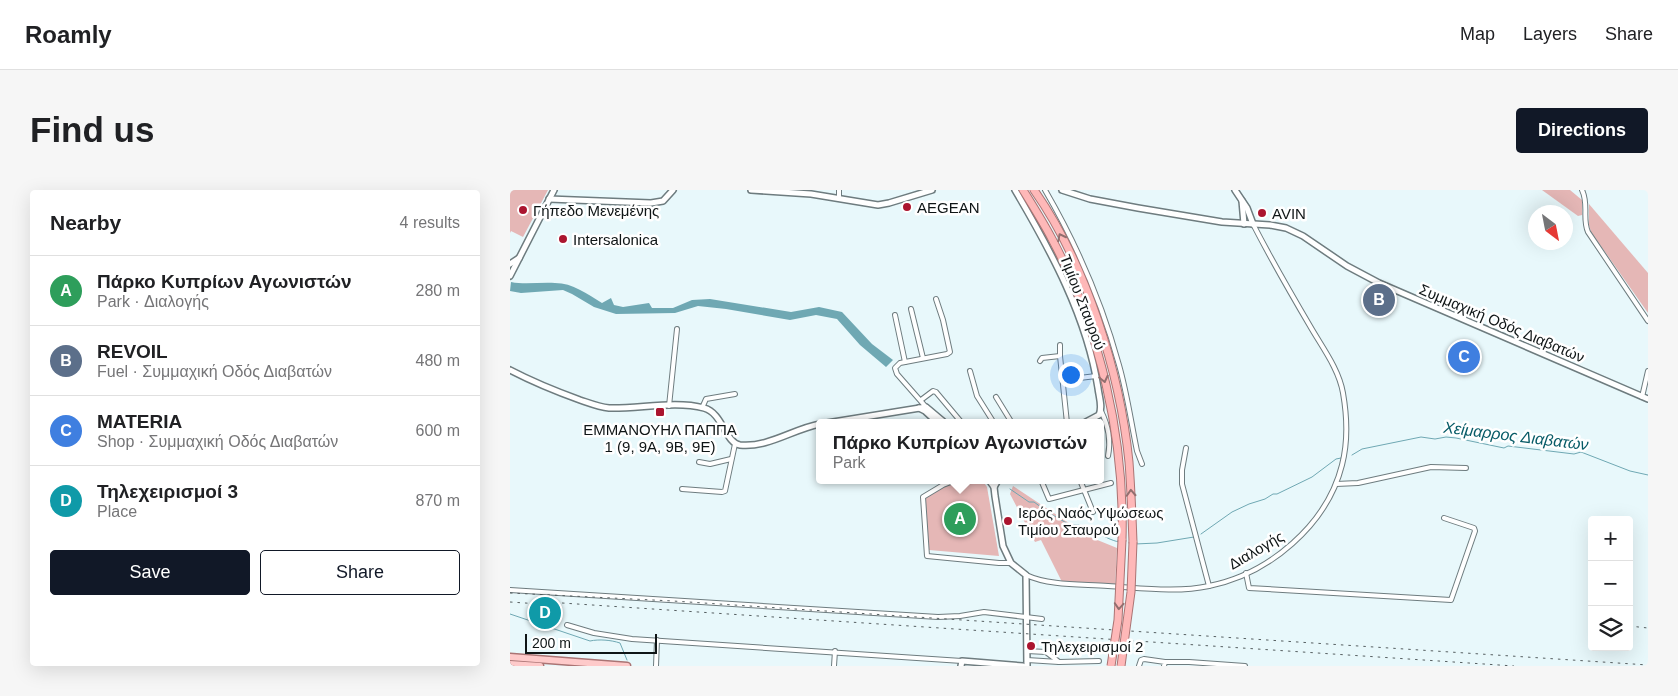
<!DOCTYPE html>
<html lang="en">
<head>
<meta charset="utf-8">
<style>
	:root { --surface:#fff; --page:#f6f6f6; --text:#202124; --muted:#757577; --line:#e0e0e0; --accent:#111827 }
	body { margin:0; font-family:Helvetica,sans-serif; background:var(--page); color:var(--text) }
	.controls { position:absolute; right:15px; bottom:15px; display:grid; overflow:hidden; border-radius:5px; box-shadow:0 5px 20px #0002 }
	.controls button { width:45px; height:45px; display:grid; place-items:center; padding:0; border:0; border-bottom:1px solid var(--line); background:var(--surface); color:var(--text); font:25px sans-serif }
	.compass { position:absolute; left:1018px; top:15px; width:45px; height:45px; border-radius:50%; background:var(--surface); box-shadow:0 5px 20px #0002; rotate:148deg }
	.scale { position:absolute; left:15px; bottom:12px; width:132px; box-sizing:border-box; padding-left:5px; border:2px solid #0f1516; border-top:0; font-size:14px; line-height:18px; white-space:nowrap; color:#0f1516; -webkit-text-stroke:4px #fff; paint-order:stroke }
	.you { position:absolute; left:560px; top:184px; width:18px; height:18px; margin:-12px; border:4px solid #fff; border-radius:50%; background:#1a73e8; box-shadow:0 0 0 8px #1a73e833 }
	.badge { display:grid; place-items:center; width:32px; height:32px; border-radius:50%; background:var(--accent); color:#fff; font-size:16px; font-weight:700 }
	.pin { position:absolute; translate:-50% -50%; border:2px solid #fff; box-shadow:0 1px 5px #0006 }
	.popup { position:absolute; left:306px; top:229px; width:288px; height:65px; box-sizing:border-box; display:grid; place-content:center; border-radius:5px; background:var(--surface); filter:drop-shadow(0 1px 4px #0005); font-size:16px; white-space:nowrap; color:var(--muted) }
	.popup b { font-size:19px; color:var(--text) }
	.popup::after { content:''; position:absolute; left:50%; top:100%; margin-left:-10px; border:10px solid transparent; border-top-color:var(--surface) }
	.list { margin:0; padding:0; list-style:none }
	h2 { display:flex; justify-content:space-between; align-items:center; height:65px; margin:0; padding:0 20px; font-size:21px }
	h2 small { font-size:16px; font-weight:400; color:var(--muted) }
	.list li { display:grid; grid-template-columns:32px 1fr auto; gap:15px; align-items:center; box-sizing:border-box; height:70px; padding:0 20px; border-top:1px solid var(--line) }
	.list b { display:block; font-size:19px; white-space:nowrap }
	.list p { margin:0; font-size:16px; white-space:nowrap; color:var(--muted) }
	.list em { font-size:16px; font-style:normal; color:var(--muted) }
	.actions { display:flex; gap:10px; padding:15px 20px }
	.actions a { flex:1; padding:11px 0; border:1px solid var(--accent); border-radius:5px; text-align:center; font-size:18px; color:var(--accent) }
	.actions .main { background:var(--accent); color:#fff }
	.icon { flex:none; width:28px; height:28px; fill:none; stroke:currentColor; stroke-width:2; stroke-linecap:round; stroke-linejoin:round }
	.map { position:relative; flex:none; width:1138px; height:476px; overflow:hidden; border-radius:5px }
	header { display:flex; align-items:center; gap:30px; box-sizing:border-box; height:70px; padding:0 25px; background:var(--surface); border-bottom:1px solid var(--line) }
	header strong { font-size:24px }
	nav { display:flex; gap:28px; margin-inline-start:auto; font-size:18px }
	.intro { display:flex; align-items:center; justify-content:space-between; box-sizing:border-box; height:120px; padding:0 30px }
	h1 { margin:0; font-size:35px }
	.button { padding:12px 22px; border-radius:5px; background:var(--accent); color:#fff; font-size:18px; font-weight:700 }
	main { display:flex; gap:30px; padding:0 30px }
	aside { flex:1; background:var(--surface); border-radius:5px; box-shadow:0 5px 20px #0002 }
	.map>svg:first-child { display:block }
	.green { fill:#e5b7b6 }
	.water { fill:#6fa8b3 }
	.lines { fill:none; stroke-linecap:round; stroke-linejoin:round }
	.stream { stroke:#6fa8b3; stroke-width:1 }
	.minor-casing { stroke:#6e7c7f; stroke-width:6 }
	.tertiary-casing { stroke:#6e7c7f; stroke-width:8 }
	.primary-casing { stroke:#aa7474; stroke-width:9 }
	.trunk-casing { stroke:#aa7474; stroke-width:9 }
	.minor { stroke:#fff; stroke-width:4 }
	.tertiary { stroke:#fff; stroke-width:5 }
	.primary { stroke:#fecaca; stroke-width:6 }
	.trunk { stroke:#feb8b8; stroke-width:7 }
	.rail { stroke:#565f61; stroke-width:1; stroke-dasharray:2.5 5; stroke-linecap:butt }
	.trunk-bridge-casing { stroke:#aa7474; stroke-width:9; stroke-linecap:butt }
	.trunk-bridge { stroke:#feb8b8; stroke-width:7 }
	.oneway { stroke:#926f6f }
	.poi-dot { fill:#ab152f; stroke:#fff; stroke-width:2 }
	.labels { text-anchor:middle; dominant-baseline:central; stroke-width:5; stroke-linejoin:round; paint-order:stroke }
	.poi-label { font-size:15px; fill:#0f1516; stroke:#fff; text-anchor:start }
	.street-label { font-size:15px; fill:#0f1516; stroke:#fff }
	.water-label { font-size:16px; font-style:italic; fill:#075b67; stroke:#fff }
</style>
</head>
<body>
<header>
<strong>Roamly</strong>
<nav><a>Map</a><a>Layers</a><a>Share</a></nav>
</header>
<div class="intro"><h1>Find us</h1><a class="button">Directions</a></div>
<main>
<aside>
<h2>Nearby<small>4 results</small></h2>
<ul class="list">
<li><span class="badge" style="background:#2e9e5b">A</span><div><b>Πάρκο Κυπρίων Αγωνιστών</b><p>Park · Διαλογής</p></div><em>280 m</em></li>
<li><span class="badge" style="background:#5c6f8a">B</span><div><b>REVOIL</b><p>Fuel · Συμμαχική Οδός Διαβατών</p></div><em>480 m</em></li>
<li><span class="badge" style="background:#3f7fe0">C</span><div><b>MATERIA</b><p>Shop · Συμμαχική Οδός Διαβατών</p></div><em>600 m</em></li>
<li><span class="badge" style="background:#0f9aa8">D</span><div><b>Τηλεχειρισμοί 3</b><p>Place</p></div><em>870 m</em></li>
</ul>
<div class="actions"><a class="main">Save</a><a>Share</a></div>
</aside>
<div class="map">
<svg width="1138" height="476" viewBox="0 0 1138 476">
	<rect width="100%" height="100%" fill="#e8f8fb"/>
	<g class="green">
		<path d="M0,0H38L13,47L1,41L0,43Z"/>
		<path d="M1032,0H1060L1072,10V25L1068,26Z"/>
		<path d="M1079,14L1138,83V123L1081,42L1079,35Z"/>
		<path d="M454,290H472L477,297L489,366L419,360L414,308L440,294Z"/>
		<path d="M503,296L580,347L607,358L605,396L553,394L531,350L525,352L500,304Z"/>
	</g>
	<path class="water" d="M1,92C15,95 30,92 45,93C63,93 77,104 92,113L101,108L104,115L113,117L139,113L142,118H163L182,110L200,109L281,122L309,117L332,122L362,154L383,170L376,177L350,155L327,129L306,125L280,130L216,119L188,116L165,123L106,124L84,117L62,104L53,100L11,103L0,101Z"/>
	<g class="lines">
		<g class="stream">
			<path d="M842,265L852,259L911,247L925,249L936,247L946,248L994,258L998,256L1064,264L1071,262L1120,281L1138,285"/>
			<path d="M500,299L519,312H524L539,323L560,335C575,332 593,349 609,352"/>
			<path d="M691,344L722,322L739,314L755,309L763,304H767L802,287L826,269L831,268"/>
			<path d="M625,354L647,353L684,347"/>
			<path d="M0,424L80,451C89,449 101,450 110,453L117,470"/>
		</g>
		<defs>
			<g id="minor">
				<path d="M535,0C567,55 592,113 609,175C617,203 621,232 627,261L632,274"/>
				<path d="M1072,0C1079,14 1072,29 1078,42L1138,131"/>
				<path d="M329,8V0"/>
				<path d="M401,119L413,168"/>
				<path d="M385,125L395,172"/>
				<path d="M550,155V166L557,233"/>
				<path d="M530,171L532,168L550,166"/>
				<path d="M460,181L467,206L484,233"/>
				<path d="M553,190L586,186"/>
				<path d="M486,207L502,233"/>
				<path d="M1132,207L1138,181"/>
				<path d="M411,210L423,201L426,202L452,233"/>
				<path d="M159,216L167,139"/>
				<path d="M416,217L387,184L385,178L390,173L437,164L440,162L433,130L426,109"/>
				<path d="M192,218L196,209L225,204"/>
				<path d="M591,221C598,235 601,251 598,266"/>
				<path d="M676,258L672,280V294L699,396"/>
				<path d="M189,272L200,274L221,269"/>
				<path d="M446,290L433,295L413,307L417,366L489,373H501"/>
				<path d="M531,290L539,309L601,293"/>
				<path d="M570,290L583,322"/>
				<path d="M826,294L848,293L921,277L956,278"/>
				<path d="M172,299L212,302L215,301L225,254"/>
				<path d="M736,383L739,398L941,410L965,341L964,338L934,328"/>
				<path d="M516,385C540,396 571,394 598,396C631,398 667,403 699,396C759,384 817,335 832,275C838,252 837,226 833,203C829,179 812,157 800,136C780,102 761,69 743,34"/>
				<path d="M0,400L428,427L450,426L474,422L532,429"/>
				<path d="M57,435L84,443L122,449L452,471"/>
				<path d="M517,461L536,462L549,472L589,471"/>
				<path d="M517,470L549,472"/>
				<path d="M655,472H679L735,476"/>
				<path d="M146,476L147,450"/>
				<path d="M324,476L325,461"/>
				<path d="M629,476L631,470L634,469L655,472L654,476"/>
			</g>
			<g id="tertiary">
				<path d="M241,0L301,4L368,15L379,13L422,0"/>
				<path d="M505,0C541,61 577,127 588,198C589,207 593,217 589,225L574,233"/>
				<path d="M552,0L580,9L628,18L712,32L760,35L776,38L793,46L837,76L869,93L1138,209"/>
				<path d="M725,0L737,18L743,34"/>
				<path d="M39,9L141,13L153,11L163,0"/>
				<path d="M732,11L734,34"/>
				<path d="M0,74L9,68"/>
				<path d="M0,86L44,0"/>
				<path d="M0,180C23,192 45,201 70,210C79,213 89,217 99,218C129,219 165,210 194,218C213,223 215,253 230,255C258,258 283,239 310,234"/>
				<path d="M409,218L415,221L428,233"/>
				<path d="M317,233L416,217L435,233"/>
				<path d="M479,290L484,297"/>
				<path d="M488,290L484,297L485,306L493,356L501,373L516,385L517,476"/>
				<path d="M451,476L452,471L513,476"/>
			</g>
			<g id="primary">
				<path d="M0,467L117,476"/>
				<path d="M0,474L30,476"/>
			</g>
			<g id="trunk">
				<path d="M513,0C523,16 533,32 542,49C590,139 615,248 612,350"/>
				<path d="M524,0C576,74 610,182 619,272C621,298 622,325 623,352"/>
			</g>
		</defs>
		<use href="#minor" class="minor-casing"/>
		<use href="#tertiary" class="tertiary-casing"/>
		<use href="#primary" class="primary-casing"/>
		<use href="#trunk" class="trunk-casing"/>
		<use href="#minor" class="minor"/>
		<use href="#tertiary" class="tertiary"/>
		<use href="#primary" class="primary"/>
		<use href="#trunk" class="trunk"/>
		<g class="rail">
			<path d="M0,403L163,411L1138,475"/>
			<path d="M0,412L45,415"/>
			<path d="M37,412L1004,476"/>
			<path d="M1119,436L1138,438"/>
		</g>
		<defs>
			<g id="trunk-bridge">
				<path d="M601,476L608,430L612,350"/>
				<path d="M611,476L621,402L623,352"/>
			</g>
		</defs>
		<use href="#trunk-bridge" class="trunk-bridge-casing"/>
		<use href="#trunk-bridge" class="trunk-bridge"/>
	</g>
	<defs><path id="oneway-chevron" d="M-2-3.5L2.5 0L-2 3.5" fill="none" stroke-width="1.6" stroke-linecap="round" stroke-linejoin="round" transform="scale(1.25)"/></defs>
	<g class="oneway">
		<use href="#oneway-chevron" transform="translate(551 47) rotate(-117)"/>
		<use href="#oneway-chevron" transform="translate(594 189) rotate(77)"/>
		<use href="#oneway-chevron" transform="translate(621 303) rotate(-93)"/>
		<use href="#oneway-chevron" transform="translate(609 416) rotate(94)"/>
	</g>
	<g class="poi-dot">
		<circle cx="397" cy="17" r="5"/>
		<circle cx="13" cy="20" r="5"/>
		<circle cx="752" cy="23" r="5"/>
		<circle cx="53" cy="49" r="5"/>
		<rect x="145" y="217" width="10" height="10" rx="2.5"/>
		<circle cx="498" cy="331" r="5"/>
		<circle cx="521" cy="456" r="5"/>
	</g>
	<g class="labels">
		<g class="poi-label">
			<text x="407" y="17">AEGEAN</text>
			<text x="23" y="20">Γήπεδο Μενεμένης</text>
			<text x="762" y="23">AVIN</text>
			<text x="63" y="49">Intersalonica</text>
			<text x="150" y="239" text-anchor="middle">ΕΜΜΑΝΟΥΗΛ ΠΑΠΠΑ<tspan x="150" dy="17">1 (9, 9Α, 9Β, 9Ε)</tspan></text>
			<text x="508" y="322">Ιερός Ναός Υψώσεως<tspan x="508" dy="17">Τιμίου Σταυρού</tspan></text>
			<text x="531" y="456">Τηλεχειρισμοί 2</text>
		</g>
		<g class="street-label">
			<text transform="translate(573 112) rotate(69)">Τιμίου Σταυρού</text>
			<text transform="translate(992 133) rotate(23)">Συμμαχική Οδός Διαβατών</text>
			<text transform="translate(746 360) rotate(-30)">Διαλογής</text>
		</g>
		<g class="water-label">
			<text transform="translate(1006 246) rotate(7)">Χείμαρρος Διαβατών</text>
		</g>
	</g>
</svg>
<div class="controls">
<button>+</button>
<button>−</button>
<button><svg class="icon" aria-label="layers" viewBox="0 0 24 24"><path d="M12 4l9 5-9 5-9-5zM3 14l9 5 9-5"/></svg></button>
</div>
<svg class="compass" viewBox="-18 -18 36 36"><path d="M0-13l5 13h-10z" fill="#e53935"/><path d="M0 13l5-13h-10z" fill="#757577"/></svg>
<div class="scale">200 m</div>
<div class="you"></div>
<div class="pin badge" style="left:450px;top:329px;background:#2e9e5b">A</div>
<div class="popup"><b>Πάρκο Κυπρίων Αγωνιστών</b>Park</div>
<div class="pin badge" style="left:869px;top:110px;background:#5c6f8a">B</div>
<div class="pin badge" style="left:954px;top:167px;background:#3f7fe0">C</div>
<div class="pin badge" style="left:35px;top:423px;background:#0f9aa8">D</div>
</div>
</main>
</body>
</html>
